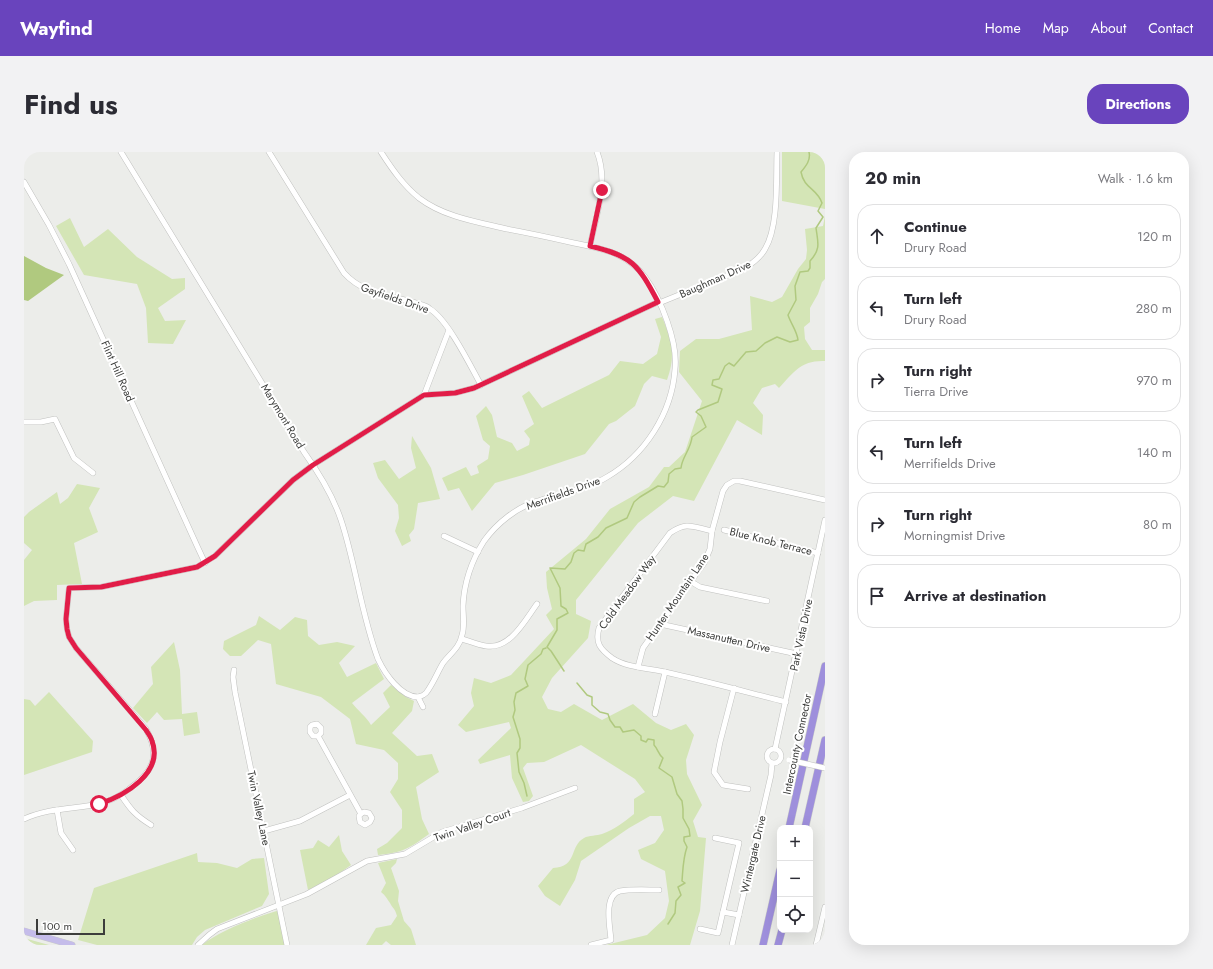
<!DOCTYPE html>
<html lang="en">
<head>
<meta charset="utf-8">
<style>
	:root { --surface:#fff; --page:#f2f2f3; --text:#2b2b33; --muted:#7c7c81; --line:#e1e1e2; --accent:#6944bd }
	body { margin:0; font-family:Jost,sans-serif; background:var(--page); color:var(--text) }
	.controls { position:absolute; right:12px; bottom:12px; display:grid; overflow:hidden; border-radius:8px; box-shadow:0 4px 16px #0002 }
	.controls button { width:36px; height:36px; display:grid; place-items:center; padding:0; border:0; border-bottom:1px solid var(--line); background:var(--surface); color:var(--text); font:20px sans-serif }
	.scale { position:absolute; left:12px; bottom:10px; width:69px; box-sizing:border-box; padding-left:4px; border:2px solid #3c3d3b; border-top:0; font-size:11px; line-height:14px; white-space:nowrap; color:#3c3d3b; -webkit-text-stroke:3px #fff; paint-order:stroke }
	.stop { position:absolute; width:12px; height:12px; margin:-9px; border:3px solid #e11d48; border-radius:50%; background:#fff }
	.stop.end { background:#e11d48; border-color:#fff; box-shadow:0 1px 4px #0008 }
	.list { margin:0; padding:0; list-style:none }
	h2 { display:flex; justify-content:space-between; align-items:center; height:52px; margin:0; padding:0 16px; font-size:17px }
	h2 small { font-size:13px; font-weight:400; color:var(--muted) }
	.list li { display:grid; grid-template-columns:26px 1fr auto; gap:12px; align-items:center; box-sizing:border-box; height:64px; margin:0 8px 8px; padding:0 8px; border:1px solid var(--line); border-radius:16px }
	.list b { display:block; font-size:15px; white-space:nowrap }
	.list p { margin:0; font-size:13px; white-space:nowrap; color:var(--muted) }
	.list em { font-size:13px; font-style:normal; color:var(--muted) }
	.icon { flex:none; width:22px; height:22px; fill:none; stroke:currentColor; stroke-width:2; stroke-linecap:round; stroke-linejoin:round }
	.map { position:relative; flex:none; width:801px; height:793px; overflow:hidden; border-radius:16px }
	header { display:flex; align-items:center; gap:24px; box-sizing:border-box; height:56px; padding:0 20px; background:var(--accent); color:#fff }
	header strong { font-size:19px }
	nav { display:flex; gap:22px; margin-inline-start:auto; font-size:14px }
	.intro { display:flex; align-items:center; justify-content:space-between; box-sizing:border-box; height:96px; padding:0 24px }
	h1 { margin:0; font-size:28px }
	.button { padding:10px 18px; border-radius:16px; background:var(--accent); color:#fff; font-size:14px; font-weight:700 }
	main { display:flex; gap:24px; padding:0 24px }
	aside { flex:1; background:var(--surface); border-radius:16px; box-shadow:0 4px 16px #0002 }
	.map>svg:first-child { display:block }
	.green { fill:#d4e5b6 }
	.water { fill:#b0c97f }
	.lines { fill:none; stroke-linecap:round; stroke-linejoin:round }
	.stream { stroke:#b0c97f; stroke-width:1.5 }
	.minor-casing { stroke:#c0c1bf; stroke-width:6 }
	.major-casing { stroke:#c8c9c8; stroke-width:7 }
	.highway-casing { stroke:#c8c9c8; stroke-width:8 }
	.minor { stroke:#fff; stroke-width:5 }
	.major { stroke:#c5bcea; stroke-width:6 }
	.highway { stroke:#9e8fdc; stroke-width:7 }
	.minor-bridge-casing { stroke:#c0c1bf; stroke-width:6; stroke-linecap:butt }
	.minor-bridge { stroke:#fff; stroke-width:5 }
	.route { stroke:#e11d48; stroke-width:5 }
	.labels { text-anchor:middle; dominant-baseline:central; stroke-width:4; stroke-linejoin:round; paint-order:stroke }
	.street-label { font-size:11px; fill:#3c3d3b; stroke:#fff }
</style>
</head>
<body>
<header>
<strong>Wayfind</strong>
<nav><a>Home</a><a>Map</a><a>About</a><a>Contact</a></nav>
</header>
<div class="intro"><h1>Find us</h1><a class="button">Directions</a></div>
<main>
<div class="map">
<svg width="801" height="793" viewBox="0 0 801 793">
	<rect width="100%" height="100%" fill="#ecedea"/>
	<g class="green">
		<path d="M758,0H796L801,10V57L758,49Z"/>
		<path d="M801,64V127L798,130L794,142L786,156V170L780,175L781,187L788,198H801V209C777,208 770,220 755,236L751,232L738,236L729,251L739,263L738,283L713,268L670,349L649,344L614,371L552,448V462L567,469L564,486L528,526L518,545L524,557L537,560L550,552L578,568L609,552L632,571L647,578L662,572L670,583L662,608L663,622L678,653L669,669L674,685L682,686L676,759L666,793H582L623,783L641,766L645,749L641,719L617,707L614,698L631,691L640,678L637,664H626L605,676L557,709L551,728L536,754L521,744L514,734L529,716C554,715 545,694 560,686C565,683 573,684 578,682C590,678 600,670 610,662V647L621,640L611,627L557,593L520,610L503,611L499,616L509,644L505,649L499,650L488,626L486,603L456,612L454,608L487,576L485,570L442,580L434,573L450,554L447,541L450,526L467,531L487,523L530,477L522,463L528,457L523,436L522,420L562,387L586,357L625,335L640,315H645L661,300L678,249L655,220L656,199L672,187H695L728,178L726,144L748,150L758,145L774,117L782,107L783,98L781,77L799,74Z"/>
		<path d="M46,66L60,95L84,77L113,105L148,127L161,126V137L134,156L141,169L162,168L149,192L124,191L122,156L113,132L60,123L32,74Z"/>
		<path d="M638,165C648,189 652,203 643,228L628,224L620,232L611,254L592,269L585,272L561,302L499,323L471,331L448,359L435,336L424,339L418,326L442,315L447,324L455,321L453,314L464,307L466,294L459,288L452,264L462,254L468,263L473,285L488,291L493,299L505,293L506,287L500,279L510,272L498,244L505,239L518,256L585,223L596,209L619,212L633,202L637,185L631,167Z"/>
		<path d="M388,284L407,316L416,347L394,351L390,377L385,383L387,389L378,394L371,379L375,366L374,353L354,326L349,311L361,308L375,327L392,316L387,296Z"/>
		<path d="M53,332L76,336L65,356L74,380L50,391L58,432L33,433V448L10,449L0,454V408L8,398L0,391V365L5,360L33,340L36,352L44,346Z"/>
		<path d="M235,464L256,478L271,465L283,468L284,484L295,493L313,490L331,494L315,511L323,525L352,511L360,527L328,551C334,559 342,564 347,573L366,555L359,541L367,533L382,545L390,549L388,559L368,581L393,604L408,602L415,620L392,635L398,667L405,682C386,696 378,701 354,703L353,697L363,691L378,676V658L366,640L374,627V611L360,598L332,592L326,567L297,545L252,532L247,492L234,488L217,504H206L199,497L200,489L232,473Z"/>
		<path d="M150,490L156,518L158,562L173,560L176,581L160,584L158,567L140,568L133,560L123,571L109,556L129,532L127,515Z"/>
		<path d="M25,540L69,589L68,600L0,623V547L6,548L11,554Z"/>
		<path d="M315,683L318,699L327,713L310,725L284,738L276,698L289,696L294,688L305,695Z"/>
		<path d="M173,701L174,710L193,711L213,716L228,707L240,706L245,742L238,754L181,778L173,785L168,793H73L54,788L70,736Z"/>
		<path d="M373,707L372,711L367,716L375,739L374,749L380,769L387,777L392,793H367L362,789L358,793H342L352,776L367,773L373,764C371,756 369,757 366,751C363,747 362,744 357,740L362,731L354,711Z"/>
		<path d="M256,758L262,793H178C195,779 234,764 256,758Z"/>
		<path d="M0,786L25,793H0Z"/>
	</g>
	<path class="water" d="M0,104L22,116L40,123L4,149L0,148Z"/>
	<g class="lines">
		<g class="stream">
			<path d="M540,519L527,499L523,495L533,478V467L544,461L542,457L537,454L536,436L526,416L541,417L547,410L550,401L554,398L560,399L562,392L574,385L582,376L603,366L610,350L616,345L634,334L640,335L644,330L645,322L651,317L657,316C658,305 667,297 668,285L682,275L677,264L672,260L674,258L694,250L698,237L688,233L689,228L695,227L701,214L705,211L710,214L722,200L732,199L741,191L753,185L766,190L774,188C773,179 767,172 764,163L772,148L771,134L776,120L784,119L786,116V109C797,97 794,91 792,76L799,65L794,59L798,51C793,36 780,37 777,20C782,14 787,8 785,0"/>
			<path d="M553,531L563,543L568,545V553L576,560L584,562L586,568L591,575H596L599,580L610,578L617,584V588L622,590L624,587L630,588V593C634,597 634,602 639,606L635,616L648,625L653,642L658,649L659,657V666L665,677L666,684L660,685V689L663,695C659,706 659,717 658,729L661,731L654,735L657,743L652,749L651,761L644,772"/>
			<path d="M503,644L500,631L495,620L493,601L496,596V587L489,565L491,558L490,550L492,541L504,534L501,527L504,513L517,502L519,497L522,496"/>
		</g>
		<defs>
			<g id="minor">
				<path d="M97,0L280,300C295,321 309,344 317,368C332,413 337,462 354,507C361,522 377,545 394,545L399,555"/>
				<path d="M245,0L320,121C341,144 367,142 395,152C399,153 403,154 406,157C424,168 446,213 457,233"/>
				<path d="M357,0C368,17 379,33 395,46C420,65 453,70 483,77C505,81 528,86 550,91C579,97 602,100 621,125C637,147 654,190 651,217C648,261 621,303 583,325C562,338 537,341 514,349C493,355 473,371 460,389C448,408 440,431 439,454C439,464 441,474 438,483C436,495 426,502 419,511C413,521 409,532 402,541C399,544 398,544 394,545"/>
				<path d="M0,30L25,73L45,112L174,396L181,411"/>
				<path d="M566,94C572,63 585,30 573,0"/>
				<path d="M635,151L719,117C728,112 736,106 741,97C755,74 752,27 753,0"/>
				<path d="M400,243L425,178"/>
				<path d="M0,270H17L31,267L50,306L69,321"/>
				<path d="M700,378L794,401"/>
				<path d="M688,379C669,375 663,369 646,381L575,476C571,491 576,497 588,506C603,516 624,516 641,520C682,529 722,540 762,550"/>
				<path d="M420,384L454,400"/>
				<path d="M666,429L676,435L743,449"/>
				<path d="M636,472L773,502"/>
				<path d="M438,487C445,489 454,493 462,494C486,498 501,468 513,452"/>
				<path d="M614,515L619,496L680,411L686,397L688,379L699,339L703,333L710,329H716L801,348"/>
				<path d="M210,518L209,525L211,540L263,793"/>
				<path d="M710,536L696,590L690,620L699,633L724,637"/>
				<path d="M631,562L641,520"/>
				<path d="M294,584H289L286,580V575L288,573L293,572L297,576V581L294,584L337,662L335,664L336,670L341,673L346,670L348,666L345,661L340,660L337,662"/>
				<circle cx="750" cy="604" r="7"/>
				<path d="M751,597L801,368"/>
				<path d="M97,643C107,658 111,663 127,673"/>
				<path d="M33,658L37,681L49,698"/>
				<path d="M0,667C23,656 50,657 75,652C86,649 96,644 105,637C129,620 137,604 122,577L52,496L45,485L43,477L42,467L45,436L77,435L173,415L191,404L269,328L289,313L400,243L431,241L450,236L634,150"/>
				<path d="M240,679L276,669L326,643"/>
				<path d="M699,760L715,763"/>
				<path d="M676,777L694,781L715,691L691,686"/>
				<path d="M174,793L185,783L193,777L283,742L343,709L381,702L418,680L498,656L551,636"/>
				<path d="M567,793L587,788C586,775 579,743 596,739C606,737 624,738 635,738"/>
				<path d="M708,793L747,623L748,611"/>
				<path d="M792,793L801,755"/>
			</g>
			<path id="major" d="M0,779L48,793"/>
			<g id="highway">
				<path d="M765,676L801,514"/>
				<path d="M781,676L801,588"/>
				<path d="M739,793L756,718"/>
				<path d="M754,793L758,778"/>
			</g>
		</defs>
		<use href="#minor" class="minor-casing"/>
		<use href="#major" class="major-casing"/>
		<use href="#highway" class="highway-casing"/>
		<use href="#minor" class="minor"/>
		<use href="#major" class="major"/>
		<use href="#highway" class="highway"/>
		<defs>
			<path id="minor-bridge" d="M765,608L801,616"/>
		</defs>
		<use href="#minor-bridge" class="minor-bridge-casing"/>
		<use href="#minor-bridge" class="minor-bridge"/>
	</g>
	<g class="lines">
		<path class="route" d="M75,652C100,644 140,621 128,589C127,585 124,581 122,578L52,496L45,485L43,477L42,467L45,436L77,435L173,415L191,404L269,328L289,313L400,243L431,241L450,236L634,150C614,112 608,104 566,94L578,38"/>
	</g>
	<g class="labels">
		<g class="street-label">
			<text transform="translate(691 127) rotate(-24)">Baughman Drive</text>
			<text transform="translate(371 146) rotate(19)">Gayfields Drive</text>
			<text transform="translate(94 219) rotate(66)">Flint Hill Road</text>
			<text transform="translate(259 264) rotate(59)">Marymont Road</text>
			<text transform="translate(539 341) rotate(-20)">Merrifields Drive</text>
			<text transform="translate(747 389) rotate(14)">Blue Knob Terrace</text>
			<text transform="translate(603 440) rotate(-54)">Cold Meadow Way</text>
			<text transform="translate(653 445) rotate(-56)">Hunter Mountain Lane</text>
			<text transform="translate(777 483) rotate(-78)">Park Vista Drive</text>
			<text transform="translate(705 487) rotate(13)">Massanutten Drive</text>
			<text transform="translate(773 592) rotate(-78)">Intercounty Connector</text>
			<text transform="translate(235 656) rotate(78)">Twin Valley Lane</text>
			<text transform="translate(448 673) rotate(-19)">Twin Valley Court</text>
			<text transform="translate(729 702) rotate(-77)">Wintergate Drive</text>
		</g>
	</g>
</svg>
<div class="controls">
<button>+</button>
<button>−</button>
<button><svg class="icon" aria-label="locate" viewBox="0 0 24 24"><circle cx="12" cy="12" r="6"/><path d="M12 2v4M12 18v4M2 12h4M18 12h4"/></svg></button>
</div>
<div class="scale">100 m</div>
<div class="stop" style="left:75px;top:652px"></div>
<div class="stop end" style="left:578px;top:38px"></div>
</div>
<aside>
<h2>20 min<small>Walk · 1.6 km</small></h2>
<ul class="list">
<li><svg class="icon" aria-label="ahead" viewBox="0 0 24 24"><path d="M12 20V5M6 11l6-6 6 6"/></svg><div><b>Continue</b><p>Drury Road</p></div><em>120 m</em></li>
<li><svg class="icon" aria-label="left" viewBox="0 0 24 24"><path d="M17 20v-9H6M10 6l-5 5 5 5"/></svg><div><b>Turn left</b><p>Drury Road</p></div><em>280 m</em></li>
<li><svg class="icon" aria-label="right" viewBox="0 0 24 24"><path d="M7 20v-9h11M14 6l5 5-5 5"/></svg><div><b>Turn right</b><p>Tierra Drive</p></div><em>970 m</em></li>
<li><svg class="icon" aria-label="left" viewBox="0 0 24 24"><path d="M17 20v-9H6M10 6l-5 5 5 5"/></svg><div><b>Turn left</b><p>Merrifields Drive</p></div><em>140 m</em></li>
<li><svg class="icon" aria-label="right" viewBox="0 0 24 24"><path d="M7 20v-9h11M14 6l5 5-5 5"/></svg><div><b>Turn right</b><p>Morningmist Drive</p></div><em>80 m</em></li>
<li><svg class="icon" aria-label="arrive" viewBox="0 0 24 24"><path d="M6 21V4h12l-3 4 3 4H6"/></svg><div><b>Arrive at destination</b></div></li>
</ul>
</aside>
</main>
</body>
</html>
